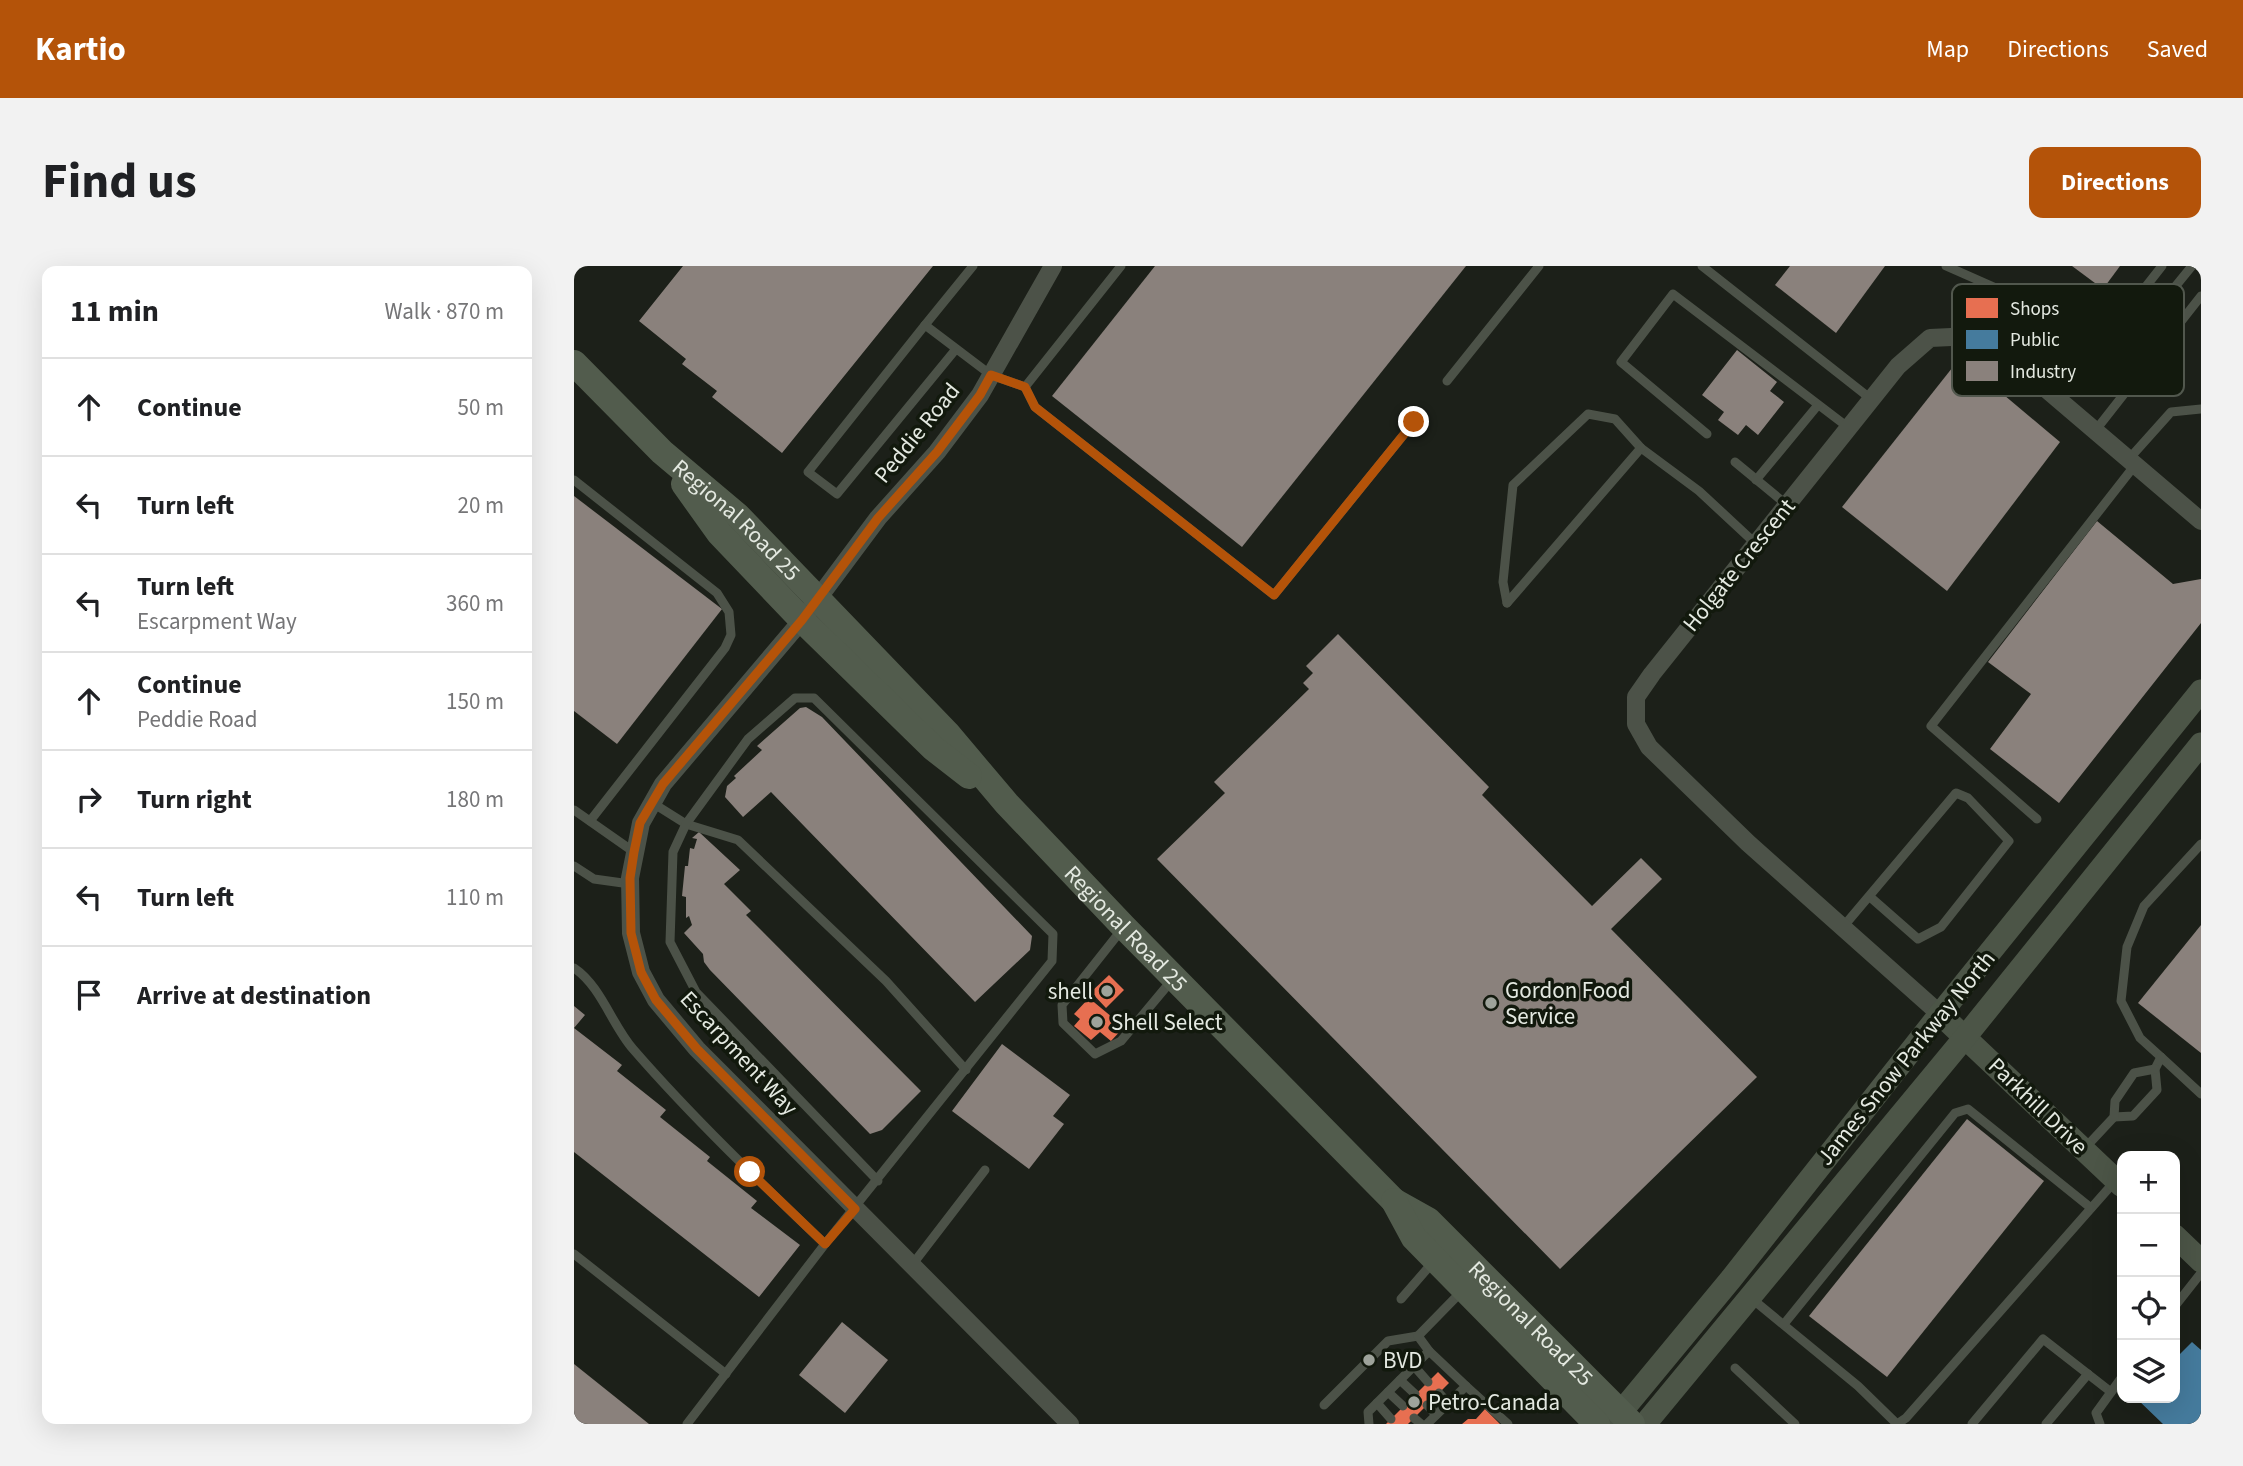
<!DOCTYPE html>
<html lang="en">
<head>
<meta charset="utf-8">
<style>
	:root { --surface:#fff; --page:#f2f2f2; --text:#202124; --muted:#757577; --line:#e0e0e0; --accent:#b45309 }
	body { margin:0; font-family:"Source Sans 3",sans-serif; background:var(--page); color:var(--text) }
	.controls { position:absolute; right:21px; bottom:21px; display:grid; overflow:hidden; border-radius:14px; box-shadow:0 7px 28px #0002 }
	.controls button { width:63px; height:63px; display:grid; place-items:center; padding:0; border:0; border-bottom:2px solid var(--line); background:var(--surface); color:var(--text); font:35px sans-serif }
	.stop { position:absolute; width:21px; height:21px; margin:-16px; border:5px solid #b45309; border-radius:50%; background:#fff }
	.stop.end { background:#b45309; border-color:#fff; box-shadow:0 2px 7px #0008 }
	.list { margin:0; padding:0; list-style:none }
	h2 { display:flex; justify-content:space-between; align-items:center; height:91px; margin:0; padding:0 28px; font-size:30px }
	h2 small { font-size:23px; font-weight:400; color:var(--muted) }
	.list li { display:grid; grid-template-columns:46px 1fr auto; gap:21px; align-items:center; box-sizing:border-box; height:98px; padding:0 28px; border-top:2px solid var(--line) }
	.list b { display:block; font-size:26px; white-space:nowrap }
	.list p { margin:0; font-size:23px; white-space:nowrap; color:var(--muted) }
	.list em { font-size:23px; font-style:normal; color:var(--muted) }
	.icon { flex:none; width:38px; height:38px; fill:none; stroke:currentColor; stroke-width:2; stroke-linecap:round; stroke-linejoin:round }
	.map { position:relative; flex:none; width:1627px; height:1158px; overflow:hidden; border-radius:14px }
	header { display:flex; align-items:center; gap:42px; box-sizing:border-box; height:98px; padding:0 35px; background:var(--accent); color:#fff }
	header strong { font-size:33px }
	nav { display:flex; gap:38px; margin-inline-start:auto; font-size:24px }
	.intro { display:flex; align-items:center; justify-content:space-between; box-sizing:border-box; height:168px; padding:0 42px }
	h1 { margin:0; font-size:49px }
	.button { padding:18px 32px; border-radius:14px; background:var(--accent); color:#fff; font-size:24px; font-weight:700 }
	main { display:flex; gap:42px; padding:0 42px }
	aside { flex:1; background:var(--surface); border-radius:14px; box-shadow:0 7px 28px #0002 }
	.map>svg:first-child { display:block }
	.shops { fill:#e76f51 }
	.public { fill:#457b9d }
	.industry { fill:#8a817c }
	.lines { fill:none; stroke-linecap:round; stroke-linejoin:round }
	.lane { stroke:#4c5248; stroke-width:9 }
	.street { stroke:#4c5248; stroke-width:18 }
	.secondary { stroke:#4c5547; stroke-width:23 }
	.primary { stroke:#525c4d; stroke-width:26 }
	.route { stroke:#b45309; stroke-width:9 }
	.poi-dot { fill:#9ea39b; stroke:#12190d; stroke-width:2.5 }
	.labels { text-anchor:middle; dominant-baseline:central; stroke-width:7; stroke-linejoin:round; paint-order:stroke }
	.street-label { font-size:23px; fill:#e4e9e1; stroke:#12190d }
	.poi-label { font-size:23px; fill:#e4e9e1; stroke:#12190d; text-anchor:start }
	.key { fill:#12190d; stroke:#51574d; stroke-width:2 }
	.key-label { font-size:19px; fill:#e4e9e1 }
</style>
</head>
<body>
<header>
<strong>Kartio</strong>
<nav><a>Map</a><a>Directions</a><a>Saved</a></nav>
</header>
<div class="intro"><h1>Find us</h1><a class="button">Directions</a></div>
<main>
<aside>
<h2>11 min<small>Walk · 870 m</small></h2>
<ul class="list">
<li><svg class="icon" aria-label="ahead" viewBox="0 0 24 24"><path d="M12 20V5M6 11l6-6 6 6"/></svg><div><b>Continue</b></div><em>50 m</em></li>
<li><svg class="icon" aria-label="left" viewBox="0 0 24 24"><path d="M17 20v-9H6M10 6l-5 5 5 5"/></svg><div><b>Turn left</b></div><em>20 m</em></li>
<li><svg class="icon" aria-label="left" viewBox="0 0 24 24"><path d="M17 20v-9H6M10 6l-5 5 5 5"/></svg><div><b>Turn left</b><p>Escarpment Way</p></div><em>360 m</em></li>
<li><svg class="icon" aria-label="ahead" viewBox="0 0 24 24"><path d="M12 20V5M6 11l6-6 6 6"/></svg><div><b>Continue</b><p>Peddie Road</p></div><em>150 m</em></li>
<li><svg class="icon" aria-label="right" viewBox="0 0 24 24"><path d="M7 20v-9h11M14 6l5 5-5 5"/></svg><div><b>Turn right</b></div><em>180 m</em></li>
<li><svg class="icon" aria-label="left" viewBox="0 0 24 24"><path d="M17 20v-9H6M10 6l-5 5 5 5"/></svg><div><b>Turn left</b></div><em>110 m</em></li>
<li><svg class="icon" aria-label="arrive" viewBox="0 0 24 24"><path d="M6 21V4h12l-3 4 3 4H6"/></svg><div><b>Arrive at destination</b></div></li>
</ul>
</aside>
<div class="map">
<svg width="1627" height="1158" viewBox="0 0 1627 1158">
	<rect width="100%" height="100%" fill="#1c2019"/>
	<g class="shops">
		<path d="M535,709L550,724L532,742L517,726Z"/>
		<path d="M515,732L550,761L537,775L526,766L517,774L500,760L506,753L500,748Z"/>
		<path d="M864,1106L875,1117L834,1158H812Z"/>
		<path d="M911,1143L926,1158H888L894,1153H902Z"/>
	</g>
	<path class="public" d="M1618,1076L1627,1084V1158H1589L1562,1132H1601V1093Z"/>
	<g class="industry">
		<path d="M109,0H359L208,187L138,131L143,125L108,98L112,93L65,55Z"/>
		<path d="M581,0H892L668,281L478,130Z"/>
		<path d="M1216,0H1311L1262,67L1201,19Z"/>
		<path d="M1498,0H1546L1529,23Z"/>
		<path d="M1163,84L1203,116L1196,125L1210,136L1184,169L1172,159L1164,169L1144,154L1150,146L1128,129Z"/>
		<path d="M1386,92L1486,176L1373,325L1268,241Z"/>
		<path d="M0,230L148,343L43,478L0,445Z"/>
		<path d="M1523,255L1599,318L1627,313V357L1485,537L1416,483L1457,428L1414,396Z"/>
		<path d="M764,368L915,521L908,529L1018,640L1067,592L1088,613L1037,663L1183,811L986,1003L583,593L651,527L640,516L735,423L729,417L739,407L732,400Z"/>
		<path d="M232,441L248,451L458,670L456,684L401,736L197,526L169,551L151,531L153,520L162,512L160,510L188,484L183,480L226,442Z"/>
		<path d="M125,566L166,604L150,618L177,645L172,649L347,825L308,864L296,868L136,704L130,696L129,688L110,667L118,659L115,650L112,652V631L108,630L111,600H114L116,582L120,583L123,573L118,572Z"/>
		<path d="M1627,659V787L1564,737Z"/>
		<path d="M0,740L11,749L0,762L48,799L43,805L92,844L86,851L136,891L133,895L183,935L177,942L226,979L185,1031L0,886Z"/>
		<path d="M428,778L496,829L479,850L490,858L455,903L378,845Z"/>
		<path d="M1393,853L1470,915L1313,1111L1235,1050Z"/>
		<path d="M268,1056L314,1094L271,1147L225,1109Z"/>
		<path d="M0,1098L75,1158H0Z"/>
	</g>
	<g class="lines">
		<g class="lane">
			<path d="M1128,0L1297,133"/>
			<path d="M1372,0L1422,22L1443,27L1522,84L1588,0"/>
			<path d="M351,59L399,0"/>
			<path d="M1399,70L1416,47L1422,22"/>
			<path d="M382,83L263,228L234,206L351,59L417,109L451,121L547,0"/>
			<path d="M873,115L965,0"/>
			<path d="M451,121L461,141L700,329L840,156"/>
			<path d="M1481,131L1522,84L1539,97L1618,0"/>
			<path d="M1521,165L1627,30"/>
			<path d="M1133,168L1047,96L1099,28L1275,162"/>
			<path d="M1554,194L1597,146L1627,143"/>
			<path d="M1161,196L1213,239"/>
			<path d="M0,214L143,327L155,346L157,369L151,382L16,555"/>
			<path d="M1182,214L1244,139"/>
			<path d="M933,337L929,316L939,219L1014,148L1041,153L1067,182L1125,225L1182,278"/>
			<path d="M933,337L1067,182"/>
			<path d="M77,536L112,558L164,574L312,715L392,804"/>
			<path d="M0,544L60,586"/>
			<path d="M1463,553L1357,460L1561,199"/>
			<path d="M0,600L20,613L56,618"/>
			<path d="M1269,661L1382,527L1394,532L1435,575L1367,661L1344,673L1295,630"/>
			<path d="M549,662L488,739L489,757L521,788L547,775L598,714"/>
			<path d="M0,702C27,720 38,759 59,783C119,852 185,915 251,978L478,695L479,668L240,432H221L174,473L112,558L99,586L96,676L122,726L304,915"/>
			<path d="M1587,791L1566,772L1547,735L1553,681L1570,640L1627,578"/>
			<path d="M1540,851L1559,850L1583,824L1581,803L1587,791L1627,828"/>
			<path d="M1511,882L1540,851L1541,835L1560,807L1581,803"/>
			<path d="M0,988L152,1108"/>
			<path d="M338,999L411,904"/>
			<path d="M1177,1032L1284,1120L1323,1158L1332,1152L1542,914"/>
			<path d="M827,1033L860,995"/>
			<path d="M1601,1040L1627,1007"/>
			<path d="M1210,1058L1381,847L1394,843L1517,942"/>
			<path d="M840,1100L854,1116"/>
			<path d="M1161,1102L1221,1158"/>
			<path d="M826,1114L841,1128"/>
			<path d="M892,1120L934,1158"/>
			<path d="M814,1126L829,1140"/>
			<path d="M865,1127L874,1137"/>
			<path d="M803,1137L817,1153"/>
			<path d="M750,1139L814,1075L844,1070"/>
			<path d="M853,1139L862,1149"/>
			<path d="M840,1152L847,1158"/>
			<path d="M113,1158L251,978"/>
			<path d="M795,1158L794,1146L855,1085L844,1070L888,1025"/>
			<path d="M853,1158L892,1120L855,1085"/>
			<path d="M1398,1158L1469,1073L1537,1126"/>
			<path d="M1472,1158L1514,1108"/>
			<path d="M1526,1158L1522,1147L1548,1111"/>
		</g>
		<g class="street">
			<path d="M479,0L406,129L363,186L304,252L228,354L89,518L67,557L56,612L57,667L67,706L82,734L123,783L496,1158"/>
			<path d="M1366,748L1174,577L1075,481L1062,458V431L1078,408L1324,100L1356,72L1399,70L1431,88L1627,255"/>
		</g>
		<g class="secondary">
			<path d="M1366,748L1548,920"/>
			<path d="M1601,970L1627,995"/>
			<path d="M1037,1158L1157,1013L1366,748L1627,425"/>
			<path d="M1071,1158L1392,770L1627,478"/>
		</g>
		<g class="primary">
			<path id="s1" d="M0,97L88,186L164,250L373,467L433,538L550,661L820,935L854,954L1058,1158"/>
			<path d="M110,218L145,267L228,354L359,482L395,510"/>
			<path d="M820,935L840,972L1023,1158"/>
		</g>
	</g>
	<g class="lines">
		<path class="route" d="M176,906L251,978L281,943L123,783L82,734L67,706L57,667L56,612L60,586L66,557L89,518L228,354L304,252L363,186L406,129L417,109L451,121L461,141L700,329L840,156"/>
	</g>
	<g class="poi-dot">
		<circle cx="533" cy="725" r="7"/>
		<circle cx="917" cy="737" r="7"/>
		<circle cx="523" cy="756" r="7"/>
		<circle cx="795" cy="1094" r="7"/>
		<circle cx="840" cy="1136" r="7"/>
	</g>
	<g class="labels">
		<g class="street-label">
			<text transform="translate(343 167) rotate(-51)">Peddie Road</text>
			<text stroke="none"><textPath href="#s1" startOffset="226">Regional Road 25</textPath></text>
			<text transform="translate(1165 299) rotate(-51)">Holgate Crescent</text>
			<text stroke="none"><textPath href="#s1" startOffset="791">Regional Road 25</textPath></text>
			<text transform="translate(165 787) rotate(47)">Escarpment Way</text>
			<text transform="translate(1332 792) rotate(-51)">James Snow Parkway North</text>
			<text transform="translate(1464 840) rotate(44)">Parkhill Drive</text>
			<text stroke="none"><textPath href="#s1" startOffset="1358">Regional Road 25</textPath></text>
		</g>
		<g class="poi-label">
			<text x="931" y="724">Gordon Food<tspan x="931" dy="26">Service</tspan></text>
			<text x="519" y="725" text-anchor="end">shell</text>
			<text x="537" y="756">Shell Select</text>
			<text x="809" y="1094">BVD</text>
			<text x="854" y="1136">Petro-Canada</text>
		</g>
	</g>
	<rect x="1378" y="18" width="232" height="112" rx="10" class="key"/>
	<rect x="1392" y="32" width="32" height="20" fill="#e76f51"/>
	<rect x="1392" y="64" width="32" height="19" fill="#457b9d"/>
	<rect x="1392" y="95" width="32" height="20" fill="#8a817c"/>
	<g class="key-label">
		<text x="1436" y="49">Shops</text>
		<text x="1436" y="80">Public</text>
		<text x="1436" y="112">Industry</text>
	</g>
</svg>
<div class="controls">
<button>+</button>
<button>−</button>
<button><svg class="icon" aria-label="locate" viewBox="0 0 24 24"><circle cx="12" cy="12" r="6"/><path d="M12 2v4M12 18v4M2 12h4M18 12h4"/></svg></button>
<button><svg class="icon" aria-label="layers" viewBox="0 0 24 24"><path d="M12 4l9 5-9 5-9-5zM3 14l9 5 9-5"/></svg></button>
</div>
<div class="stop" style="left:176px;top:906px"></div>
<div class="stop end" style="left:840px;top:156px"></div>
</div>
</main>
</body>
</html>
